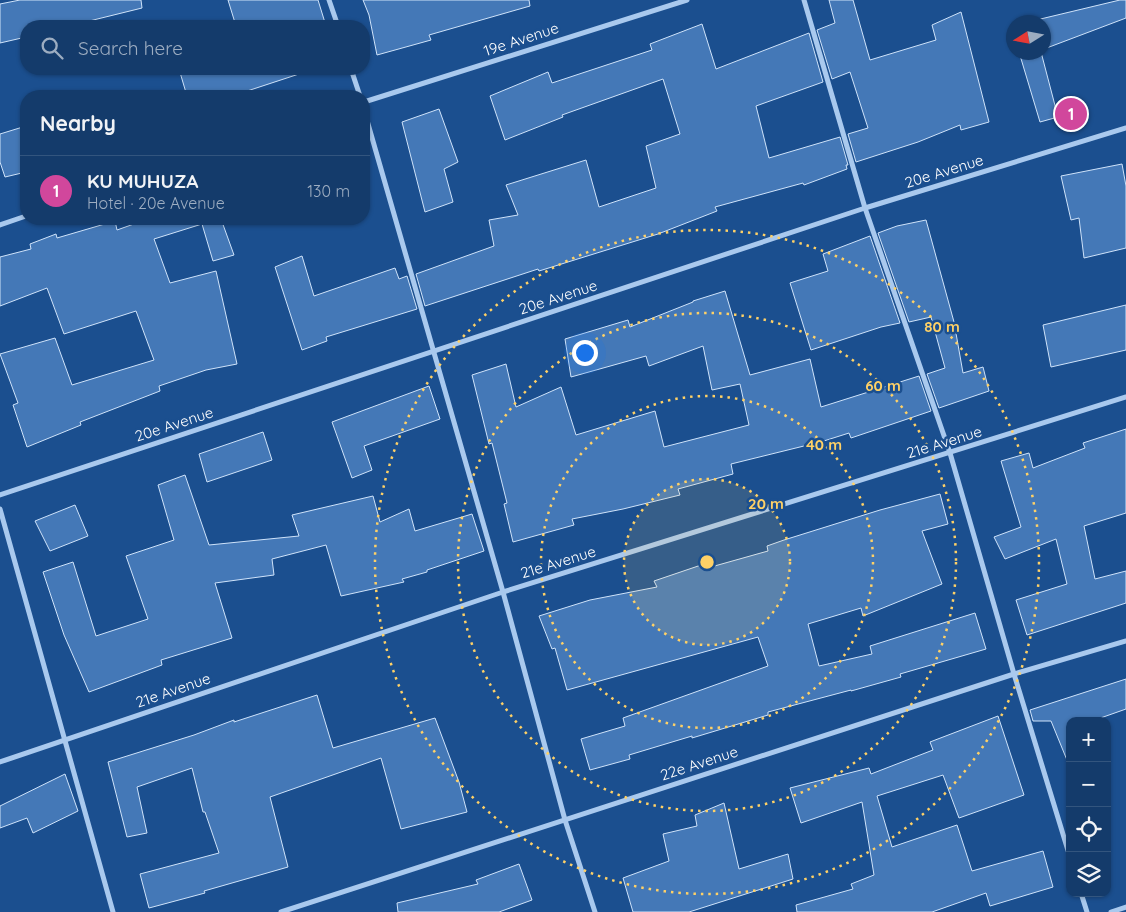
<!DOCTYPE html>
<html lang="en">
<head>
<meta charset="utf-8">
<style>
	:root { --surface:#143b6b; --page:#214673; --text:#f1f3f6; --muted:#9dadc1; --line:#33557e; --accent:#ffd166 }
	body { margin:0; font-family:Quicksand,sans-serif; background:var(--page); color:var(--text) }
	.controls { position:absolute; right:15px; bottom:15px; display:grid; overflow:hidden; border-radius:10px; box-shadow:0 1px 4px #0004 }
	.controls button { width:45px; height:45px; display:grid; place-items:center; padding:0; border:0; border-bottom:1px solid var(--line); background:var(--surface); color:var(--text); font:25px sans-serif }
	.compass { position:absolute; left:1006px; top:15px; width:45px; height:45px; border-radius:50%; background:var(--surface); box-shadow:0 1px 4px #0004; rotate:259deg }
	.you { position:absolute; left:584px; top:352px; width:18px; height:18px; margin:-12px; border:4px solid #fff; border-radius:50%; background:#1a73e8; box-shadow:0 0 0 8px #1a73e833 }
	.badge { display:grid; place-items:center; width:32px; height:32px; border-radius:50%; background:var(--accent); color:#fff; font-size:16px; font-weight:700 }
	.pin { position:absolute; translate:-50% -50%; border:2px solid #fff; box-shadow:0 1px 5px #0006 }
	.list { margin:0; padding:0; list-style:none }
	h2 { display:flex; justify-content:space-between; align-items:center; height:65px; margin:0; padding:0 20px; font-size:21px }
	h2 small { font-size:16px; font-weight:400; color:var(--muted) }
	.list li { display:grid; grid-template-columns:32px 1fr auto; gap:15px; align-items:center; box-sizing:border-box; height:70px; padding:0 20px; border-top:1px solid var(--line) }
	.list b { display:block; font-size:19px; white-space:nowrap }
	.list p { margin:0; font-size:16px; white-space:nowrap; color:var(--muted) }
	.list em { font-size:16px; font-style:normal; color:var(--muted) }
	.icon { flex:none; width:28px; height:28px; fill:none; stroke:currentColor; stroke-width:2; stroke-linecap:round; stroke-linejoin:round }
	.map { position:relative; flex:none; width:1126px; height:912px; overflow:hidden }
	.search { position:absolute; background:var(--surface); box-shadow:0 1px 4px #0004; left:20px; top:20px; width:350px; height:55px; display:flex; align-items:center; gap:12px; box-sizing:border-box; padding:0 18px; border-radius:20px; color:var(--muted); font-size:19px }
	.panel { position:absolute; background:var(--surface); box-shadow:0 1px 4px #0004; left:20px; top:90px; width:350px; height:135px; border-radius:20px }
	.map>svg:first-child { display:block }
	.building { fill:#4478b7; stroke:#cfe3fa }
	.lines { fill:none; stroke-linecap:round; stroke-linejoin:round }
	.minor { stroke:#a9c9ee; stroke-width:5 }
	.ring { fill:none; stroke:#ffd166; stroke-width:2.5; stroke-dasharray:2.5 5 }
	.labels { text-anchor:middle; dominant-baseline:central; stroke-width:5; stroke-linejoin:round; paint-order:stroke }
	.street-label { font-size:15px; fill:#fff; stroke:#1b4f8f }
	.centre { fill:#ffd166; stroke:#1b4f8f; stroke-width:2.5 }
	.ring-label { font-size:15px; text-anchor:middle; font-weight:bold; fill:#ffd166; stroke:#1b4f8f; stroke-width:5; stroke-linejoin:round; paint-order:stroke }
</style>
</head>
<body>
<div class="map">
<svg width="1126" height="912" viewBox="0 0 1126 912">
	<rect width="100%" height="100%" fill="#1b4f8f"/>
	<g class="building">
		<path d="M20,0H141L142,8L69,26H26V37L0,43V4Z"/>
		<path d="M228,0H318L326,26H236Z"/>
		<path d="M363,0H529L530,6L429,35L431,40L377,55L369,15Z"/>
		<path d="M829,0H853L870,60L936,40L932,25L961,12L989,122L961,130L960,125L918,142L856,162L848,134L868,128L850,72L832,79L817,30L835,23Z"/>
		<path d="M1120,0H1126V18L1044,49V22H1028Z"/>
		<path d="M702,24L716,69L809,33L823,82L756,106L769,158L840,137L848,165H846L847,169L804,185L803,183L715,207L717,211L658,234L539,271L538,269L425,306L416,274L494,246L489,220L518,215L506,185L586,160L599,207L656,188L646,146L680,134L663,79L562,115L563,117L505,140L490,96L548,72L552,83L652,50L650,44Z"/>
		<path d="M1019,52H1041L1058,117L1040,122Z"/>
		<path d="M179,69H301L302,73L232,96H187Z"/>
		<path d="M439,109L458,162L444,169L453,202L425,212L402,122Z"/>
		<path d="M26,126V172L5,177L0,162V134Z"/>
		<path d="M1122,164L1126,186V248L1084,258L1079,218L1071,220L1061,176Z"/>
		<path d="M148,219H221L234,255L213,261L202,224L154,239L170,283L216,271L237,364L206,370L159,386L160,391L80,422L81,425L27,447L13,405L18,403L0,354L55,338L72,385L154,360L136,311L64,334L47,288L0,306V257L31,249L30,244L56,234L57,238L115,221L117,230Z"/>
		<path d="M926,220L954,322L963,373L983,367L989,391L939,408L927,374L945,368L931,317L909,322L878,233L897,226Z"/>
		<path d="M870,236L900,323L881,327L811,350L790,283L828,271L823,254Z"/>
		<path d="M302,256L314,296L395,268L399,279L407,276L417,309L326,337L327,341L302,350L275,267Z"/>
		<path d="M725,291L750,375L810,359L821,407L919,376L931,411L851,438L849,433L808,446V445L731,464L733,474L678,489L680,495L623,509L572,519L574,525L513,542L504,504L507,503L492,443L489,444L472,375L506,364L516,407L561,387L576,435L655,411L664,447L749,425L740,384L712,390L703,346L649,366L646,356L571,377L565,339L628,320L630,327L693,302V301Z"/>
		<path d="M1126,305V350L1051,367L1043,325Z"/>
		<path d="M429,386L440,419L364,446L372,470L352,478L332,422Z"/>
		<path d="M1126,429V513L1084,526L1095,579L1126,571V603L1027,635L1016,600L1067,584L1056,539L1005,559L994,537L1021,527L1001,461L1029,453L1033,468L1085,448L1083,443Z"/>
		<path d="M263,432L272,460L207,482L199,454Z"/>
		<path d="M185,475L209,545L299,536L292,515L373,496L380,522L409,509L415,531L472,514L484,551L427,570V572L402,579L404,582L341,596L326,545L272,559L274,575L215,583L232,638L161,660L162,665L89,692L64,635L43,572L73,562L96,636L148,619L126,556L174,540L158,485Z"/>
		<path d="M940,494L948,524L922,531L942,584L863,616L861,608L808,624L819,666L872,654L870,646L975,613L986,649L900,674L901,677L851,691V690L768,712V715L692,738V736L629,755L630,759L590,770L581,739L625,726L623,718L768,666L758,637L567,690L555,648L552,649L539,616L590,600L657,587L654,581L710,562L711,567L768,551L767,546L784,540L880,510Z"/>
		<path d="M75,505L88,536L50,551L35,521Z"/>
		<path d="M1126,679V709L1092,721H1070L1069,765L1051,721H1033L1030,710Z"/>
		<path d="M317,695L333,748L435,718L459,782L467,812L401,829L381,758L270,797L288,867L204,891L205,893L149,908L140,874L219,853L205,812H203L192,768L137,787L147,833L127,837L108,762L194,735L234,720V722Z"/>
		<path d="M998,716L1024,795L959,818L943,775L877,796L892,847L957,825L972,871L1043,851L1053,887L990,906L986,893L932,912H797L796,905L853,889L851,884L874,875L862,802L801,823L790,788L869,768L871,774L933,750L930,742Z"/>
		<path d="M65,774L78,811L33,833L27,818L0,828V806Z"/>
		<path d="M724,803L739,869L788,854L793,879L689,912H633L623,878L669,861L663,834L697,826L695,815Z"/>
		<path d="M519,864L532,900L499,912H398L397,903L478,884L476,880Z"/>
	</g>
	<g class="lines">
		<g class="minor">
			<path d="M329,0L338,26"/>
			<path d="M804,0L865,208L950,453L1014,674L1070,857"/>
			<path d="M351,69L360,96"/>
			<path d="M364,102L687,0"/>
			<path d="M364,110L503,592L565,820L595,912"/>
			<path d="M0,225L26,216"/>
			<path d="M0,495L865,208L1126,128"/>
			<path d="M0,509L113,912"/>
			<path d="M0,762L503,592L1126,397"/>
			<path d="M1081,893L1087,912"/>
			<path d="M281,912L1014,674L1126,641"/>
			<path d="M1111,912L1126,907"/>
		</g>
	</g>
	<circle cx="707" cy="562" r="83" fill="#ffd166" fill-opacity=".12"/>
	<g class="ring">
		<circle cx="707" cy="562" r="83"/>
		<circle cx="707" cy="562" r="166"/>
		<circle cx="707" cy="562" r="249"/>
		<circle cx="707" cy="562" r="332"/>
	</g>
	<g class="labels">
		<g class="street-label">
			<text transform="translate(521 39) rotate(-18)">19e Avenue</text>
			<text transform="translate(944 171) rotate(-17)">20e Avenue</text>
			<text transform="translate(558 297) rotate(-18)">20e Avenue</text>
			<text transform="translate(174 424) rotate(-18)">20e Avenue</text>
			<text transform="translate(944 442) rotate(-17)">21e Avenue</text>
			<text transform="translate(558 562) rotate(-17)">21e Avenue</text>
			<text transform="translate(173 690) rotate(-19)">21e Avenue</text>
			<text transform="translate(699 763) rotate(-18)">22e Avenue</text>
		</g>
	</g>
	<circle cx="707" cy="562" r="8" class="centre"/>
	<g class="ring-label">
		<text x="942" y="332">80 m</text>
		<text x="883" y="391">60 m</text>
		<text x="824" y="450">40 m</text>
		<text x="766" y="509">20 m</text>
	</g>
</svg>
<div class="controls">
<button>+</button>
<button>−</button>
<button><svg class="icon" aria-label="locate" viewBox="0 0 24 24"><circle cx="12" cy="12" r="6"/><path d="M12 2v4M12 18v4M2 12h4M18 12h4"/></svg></button>
<button><svg class="icon" aria-label="layers" viewBox="0 0 24 24"><path d="M12 4l9 5-9 5-9-5zM3 14l9 5 9-5"/></svg></button>
</div>
<svg class="compass" viewBox="-18 -18 36 36"><path d="M0-13l5 13h-10z" fill="#e53935"/><path d="M0 13l5-13h-10z" fill="#9dadc1"/></svg>
<div class="you"></div>
<div class="pin badge" style="left:1071px;top:114px;background:#d1479c">1</div>
<div class="search"><svg class="icon" aria-label="search" viewBox="0 0 24 24"><circle cx="10" cy="10" r="6"/><path d="M15 15l6 6"/></svg>Search here</div>
<section class="panel">
<h2>Nearby<small></small></h2>
<ul class="list">
<li><span class="badge" style="background:#d1479c">1</span><div><b>KU MUHUZA</b><p>Hotel · 20e Avenue</p></div><em>130 m</em></li>
</ul>
</section>
</div>
</body>
</html>
